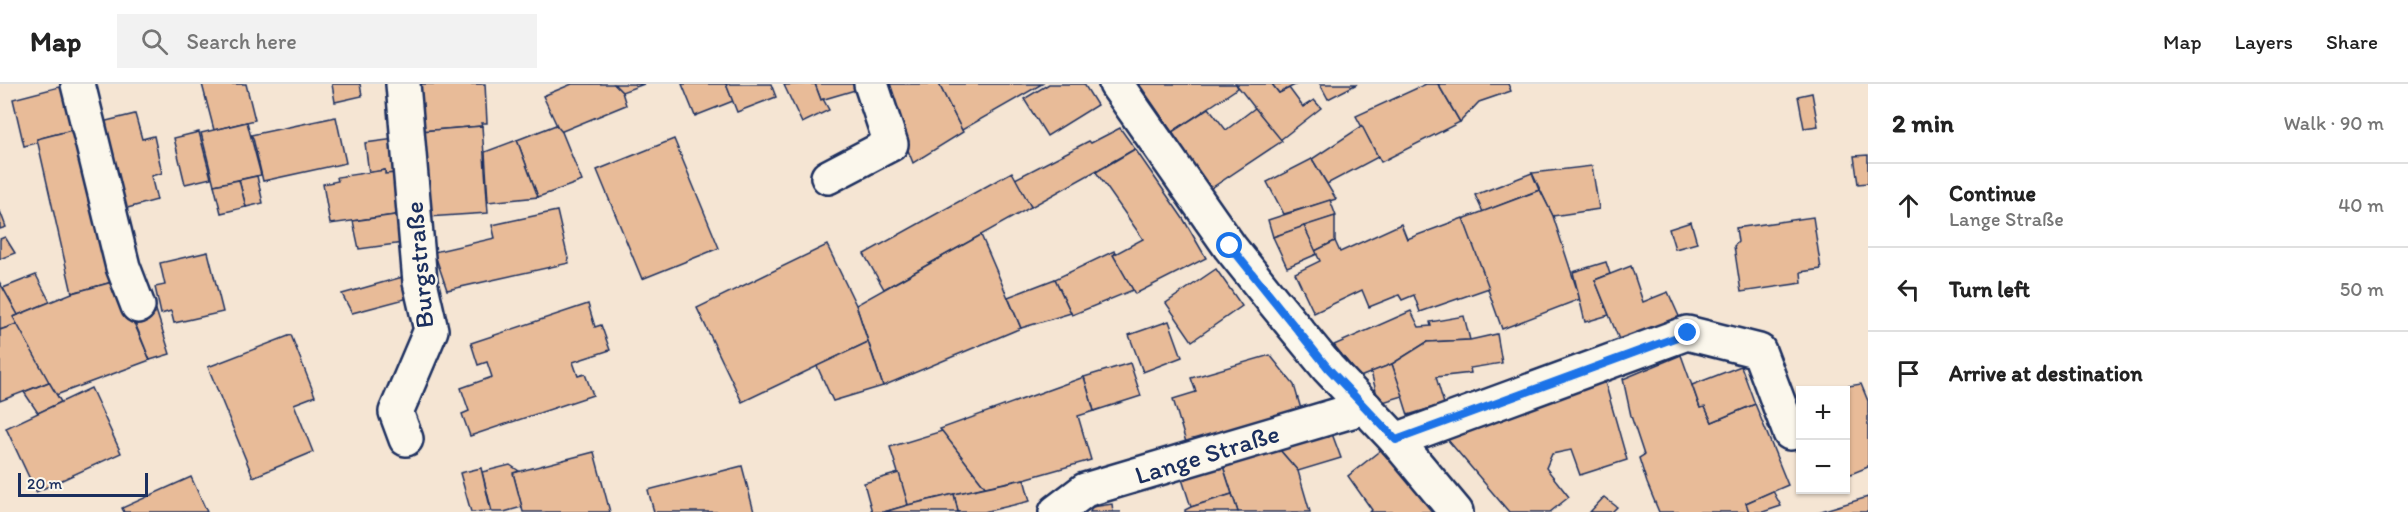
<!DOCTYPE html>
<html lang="en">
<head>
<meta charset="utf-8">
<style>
	:root { --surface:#fff; --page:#f2f2f2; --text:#222; --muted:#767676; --line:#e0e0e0 }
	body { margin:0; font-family:Itim,sans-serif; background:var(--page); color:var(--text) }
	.controls { position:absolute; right:18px; bottom:18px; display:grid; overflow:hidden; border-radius:0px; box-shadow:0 2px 4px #0004 }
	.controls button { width:54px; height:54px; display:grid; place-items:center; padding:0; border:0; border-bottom:2px solid var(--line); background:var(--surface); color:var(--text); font:30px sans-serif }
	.scale { position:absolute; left:18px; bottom:15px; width:130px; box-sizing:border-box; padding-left:6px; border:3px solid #1b2f5e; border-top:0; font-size:16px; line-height:21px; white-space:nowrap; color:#1b2f5e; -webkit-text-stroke:4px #fbf7ec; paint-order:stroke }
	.stop { position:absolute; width:18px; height:18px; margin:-14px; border:4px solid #1a73e8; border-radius:50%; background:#fff }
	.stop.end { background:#1a73e8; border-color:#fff; box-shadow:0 2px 6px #0008 }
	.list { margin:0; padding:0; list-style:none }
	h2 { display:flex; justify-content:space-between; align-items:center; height:78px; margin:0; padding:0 24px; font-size:26px }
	h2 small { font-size:20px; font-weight:400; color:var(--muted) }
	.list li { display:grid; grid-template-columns:39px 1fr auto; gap:18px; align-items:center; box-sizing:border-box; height:84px; padding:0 24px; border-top:2px solid var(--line) }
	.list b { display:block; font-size:22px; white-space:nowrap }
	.list p { margin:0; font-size:20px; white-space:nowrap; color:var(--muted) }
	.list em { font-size:20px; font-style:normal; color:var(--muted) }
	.icon { flex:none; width:33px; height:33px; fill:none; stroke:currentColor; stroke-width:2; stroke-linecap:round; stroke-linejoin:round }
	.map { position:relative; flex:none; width:1868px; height:428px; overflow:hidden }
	header { display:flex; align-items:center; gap:36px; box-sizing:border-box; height:84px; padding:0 30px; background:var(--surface); border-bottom:2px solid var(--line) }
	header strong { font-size:28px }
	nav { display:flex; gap:33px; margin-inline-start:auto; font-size:21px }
	.search { width:420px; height:54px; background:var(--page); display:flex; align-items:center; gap:15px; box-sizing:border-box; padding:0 21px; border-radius:0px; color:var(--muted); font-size:22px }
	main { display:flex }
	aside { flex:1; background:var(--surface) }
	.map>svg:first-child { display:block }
	.building { fill:#e8bb98; stroke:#1b2f5e; stroke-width:1.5 }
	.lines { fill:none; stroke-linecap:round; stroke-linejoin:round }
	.minor-casing { stroke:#1b2f5e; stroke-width:38 }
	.minor { stroke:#fbf7ec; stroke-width:33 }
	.route { stroke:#1a73e8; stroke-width:8 }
	.labels { text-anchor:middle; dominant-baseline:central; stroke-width:5; stroke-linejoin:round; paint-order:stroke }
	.street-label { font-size:26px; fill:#1b2f5e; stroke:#fbf7ec }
</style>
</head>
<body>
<header>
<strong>Map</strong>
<div class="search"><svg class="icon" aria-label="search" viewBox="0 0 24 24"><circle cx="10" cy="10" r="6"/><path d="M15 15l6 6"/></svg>Search here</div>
<nav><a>Map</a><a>Layers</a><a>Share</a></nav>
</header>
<main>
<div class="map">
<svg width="1868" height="428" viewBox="0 0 1868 428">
	<rect width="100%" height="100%" fill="#f5e5d3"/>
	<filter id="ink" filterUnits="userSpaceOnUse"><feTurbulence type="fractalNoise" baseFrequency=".0167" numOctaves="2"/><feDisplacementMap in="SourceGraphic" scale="12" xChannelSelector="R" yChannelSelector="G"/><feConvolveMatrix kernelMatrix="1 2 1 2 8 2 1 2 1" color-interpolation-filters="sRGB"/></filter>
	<g filter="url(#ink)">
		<g class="building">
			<path d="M202,0H246L255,36L214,46Z"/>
			<path d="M332,0H360L362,12L335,18Z"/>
			<path d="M418,0H485L487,39H481L482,42L421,47Z"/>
			<path d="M572,0H614L622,8L626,21L560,48L543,12Z"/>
			<path d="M614,0H644L622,8Z"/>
			<path d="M682,0H726L733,17L695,32Z"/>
			<path d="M726,0H771L776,13L737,28Z"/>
			<path d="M815,0H861L862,4L821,16Z"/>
			<path d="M815,0L821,16L823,15L829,26L802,39L784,1Z"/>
			<path d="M882,0H939L963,48L913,79Z"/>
			<path d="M939,0H1042L962,46Z"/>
			<path d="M1049,0H1084L1097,21L1047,52L1024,15Z"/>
			<path d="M1139,0H1236L1238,4L1172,48Z"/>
			<path d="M1236,0H1272L1279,9L1289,4L1303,23L1314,16L1321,24L1280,56Z"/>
			<path d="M1272,0H1297L1279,9Z"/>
			<path d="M1320,0H1357L1328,15Z"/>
			<path d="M1426,0H1438L1460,38L1381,78L1356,32Z"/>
			<path d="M1438,0H1508L1511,7L1479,18L1460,38Z"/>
			<path d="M59,3L71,11L80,44L37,55V59L24,62L13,15Z"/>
			<path d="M1812,9L1818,42L1804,44L1798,12Z"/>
			<path d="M1209,24L1226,46L1255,24L1282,57L1210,105L1172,48Z"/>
			<path d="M135,30L142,55L154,52L162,89L151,92L157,116L120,126L98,39Z"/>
			<path d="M336,33L346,79L263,97L253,54L251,51Z"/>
			<path d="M247,38L261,91L214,101L201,49Z"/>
			<path d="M556,41L562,48L582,97L538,113L517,56Z"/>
			<path d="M482,42L488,129L427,133L421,47Z"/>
			<path d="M1362,42L1378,73L1327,100L1312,75Z"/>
			<path d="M80,44L116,197L72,209L37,55Z"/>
			<path d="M1120,44L1135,65L1031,123L1015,95L1089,57L1091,59Z"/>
			<path d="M199,48L211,94L185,100L174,54Z"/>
			<path d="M395,55L397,89L385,90V86L369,89L365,59Z"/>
			<path d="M674,55L719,164L642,195L597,86Z"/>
			<path d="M517,56L538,113L488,118L485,68Z"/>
			<path d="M1135,65L1184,136L1206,174L1135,210L1113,171L1143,155L1096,88Z"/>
			<path d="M1868,71V99L1858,100L1854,72Z"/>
			<path d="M1312,75L1336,115L1284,130L1267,98Z"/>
			<path d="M1592,82L1599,125L1553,132L1532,89Z"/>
			<path d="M385,86V90L397,89L402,130L330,140L323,100L338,97L337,93Z"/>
			<path d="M1012,88L1031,123L884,205L864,170Z"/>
			<path d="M1532,89L1539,106L1483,128L1475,111Z"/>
			<path d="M257,92L263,119L246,123L239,96Z"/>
			<path d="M239,96L246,123L221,129L214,101Z"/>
			<path d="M1540,106L1553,132L1580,215L1502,245L1463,135Z"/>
			<path d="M1330,116L1336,132L1273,153L1268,136Z"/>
			<path d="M0,127L6,143L0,145Z"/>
			<path d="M557,127L569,179L447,206L434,168L495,154L492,141Z"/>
			<path d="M402,130L403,159L359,165L353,137Z"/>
			<path d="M1335,132V157L1315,167L1304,142Z"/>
			<path d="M1813,133L1821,185L1801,188L1802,199L1741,208L1734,162L1738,158L1736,144Z"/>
			<path d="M1463,134L1489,204L1420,228L1414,211L1402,216L1399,211L1369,223L1362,206L1314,229L1295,189L1320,177L1315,167L1335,157L1340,168L1401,140L1407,155Z"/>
			<path d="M1691,138L1697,159L1675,165L1669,145Z"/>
			<path d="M1304,142L1317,170L1287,183L1273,153Z"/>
			<path d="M981,151L1021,244L883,302L856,221Z"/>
			<path d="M5,153L15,169L0,175V155Z"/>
			<path d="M827,161L856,221L868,258L742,318L697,224Z"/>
			<path d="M1114,167L1115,170L1113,171L1133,206L1072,231L1055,195Z"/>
			<path d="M208,168L223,228L174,239L171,227L161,230L155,203L165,201L160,179Z"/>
			<path d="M1606,178L1610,190L1595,196L1609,231L1585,238L1573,188Z"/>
			<path d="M1631,182L1643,218L1668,208L1682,239L1622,263L1595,196Z"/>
			<path d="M1216,185L1242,222L1192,257L1166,219Z"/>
			<path d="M36,191L50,218L18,231L3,204Z"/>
			<path d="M406,192L405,215L352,229L342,210Z"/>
			<path d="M1055,195L1071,229L1021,244L1008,213Z"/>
			<path d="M116,197L150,276L56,311L13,233L72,209Z"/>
			<path d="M0,199L18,231L13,233L17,240L0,246Z"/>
			<path d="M588,220L595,243L601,241L610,266L573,278L578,292L585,290L593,311L470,352L462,330L469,327L461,304L492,293L487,278L478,281L471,259Z"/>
			<path d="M156,226L170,270L150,276L133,234Z"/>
			<path d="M1411,227L1419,243L1431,242L1430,238L1464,232L1470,256L1427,258L1392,280L1360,293L1334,261Z"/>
			<path d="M1169,237L1182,273L1143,288L1129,251Z"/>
			<path d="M17,240L49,298L0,317V246Z"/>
			<path d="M1497,250L1502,279L1470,284L1471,289L1436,293L1444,320L1408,331L1392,280L1427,258L1470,256Z"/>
			<path d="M291,251L315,312L294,320L313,368L253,393L208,283Z"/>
			<path d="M868,258L883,302L833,317L817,282Z"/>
			<path d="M1270,271L1294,301L1303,332L1188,365L1173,315L1196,308L1191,294Z"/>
			<path d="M1681,271L1700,324L1705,323L1712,338L1755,320L1788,401L1746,419L1749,428H1659L1647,399L1639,374L1644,371L1631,332L1623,295Z"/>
			<path d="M1130,279L1141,312L1094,327L1084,293Z"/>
			<path d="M1392,280L1403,312L1383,318L1377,311L1371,288Z"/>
			<path d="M1741,282L1755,320L1712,338L1705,323L1700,324L1692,301Z"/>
			<path d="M1603,291L1627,376L1580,391L1571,366L1552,370L1546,384L1569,413L1550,428H1509L1442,349Z"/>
			<path d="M1084,293L1094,327L1078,332L1091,376L1024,395L985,403L940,345Z"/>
			<path d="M49,298L61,318L38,329L24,308Z"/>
			<path d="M1861,300L1868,317V383L1846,392V306H1823Z"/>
			<path d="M91,304L121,369L36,408L6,344Z"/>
			<path d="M942,347L985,403L908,421L890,363Z"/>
			<path d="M1331,347L1341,374L1298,387L1279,365Z"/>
			<path d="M1279,365L1298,387L1310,428H1238L1223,382Z"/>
			<path d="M1382,365L1433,428H1370L1372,426L1348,392Z"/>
			<path d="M594,368L610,428H523L513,389Z"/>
			<path d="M510,381L519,387L513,389L522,423L504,428H492L482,388Z"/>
			<path d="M742,382L754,428H654L648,406Z"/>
			<path d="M1223,382L1232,410L1191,423L1182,395Z"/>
			<path d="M481,384L491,427L471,428L460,389Z"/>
			<path d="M899,389L908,421L884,428H872L864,399Z"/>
			<path d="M191,393L207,428H124L122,424Z"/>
			<path d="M1024,395L1030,417L984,428H958L954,410Z"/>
			<path d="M1773,407L1781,422L1763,428H1749L1746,419Z"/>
			<path d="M954,410L958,428H884L908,421Z"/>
			<path d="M1232,410L1238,428H1185V426L1191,423Z"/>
			<path d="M1604,413L1617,423L1612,428H1590Z"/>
			<path d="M1868,413V428H1818Z"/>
			<path d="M1112,420L1113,428H1121H1090L1092,423Z"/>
		</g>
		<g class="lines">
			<defs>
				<g id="minor">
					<path d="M78,0L123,183L138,222"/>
					<path d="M403,0L420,198L431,246L396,328L406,355"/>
					<path d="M1116,0L1230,163L1273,217L1328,284L1396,356L1456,428"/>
					<path d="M828,93L891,60L871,0"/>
					<path d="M1396,356L1687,249L1759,267L1790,349"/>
					<path d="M1056,428L1085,406L1365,323"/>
				</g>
			</defs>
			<use href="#minor" class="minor-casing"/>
			<use href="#minor" class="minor"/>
		</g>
	</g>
	<g class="lines" filter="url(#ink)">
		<path class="route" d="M1230,162L1328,284L1396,356L1688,249"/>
	</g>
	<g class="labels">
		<g class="street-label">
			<text transform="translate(419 181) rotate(-95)">Burgstraße</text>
			<text transform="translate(1207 370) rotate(-17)">Lange Straße</text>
		</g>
	</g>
</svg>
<div class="controls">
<button>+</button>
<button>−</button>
</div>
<div class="scale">20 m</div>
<div class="stop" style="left:1230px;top:162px"></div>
<div class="stop end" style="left:1688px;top:249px"></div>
</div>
<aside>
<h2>2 min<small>Walk · 90 m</small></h2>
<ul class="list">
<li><svg class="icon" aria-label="ahead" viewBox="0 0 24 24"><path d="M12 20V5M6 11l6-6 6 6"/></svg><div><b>Continue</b><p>Lange Straße</p></div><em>40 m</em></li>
<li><svg class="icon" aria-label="left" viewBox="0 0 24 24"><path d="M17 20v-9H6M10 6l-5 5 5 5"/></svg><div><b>Turn left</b></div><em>50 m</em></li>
<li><svg class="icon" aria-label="arrive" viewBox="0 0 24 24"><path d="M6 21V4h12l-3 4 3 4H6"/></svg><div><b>Arrive at destination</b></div></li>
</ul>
</aside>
</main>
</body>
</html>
